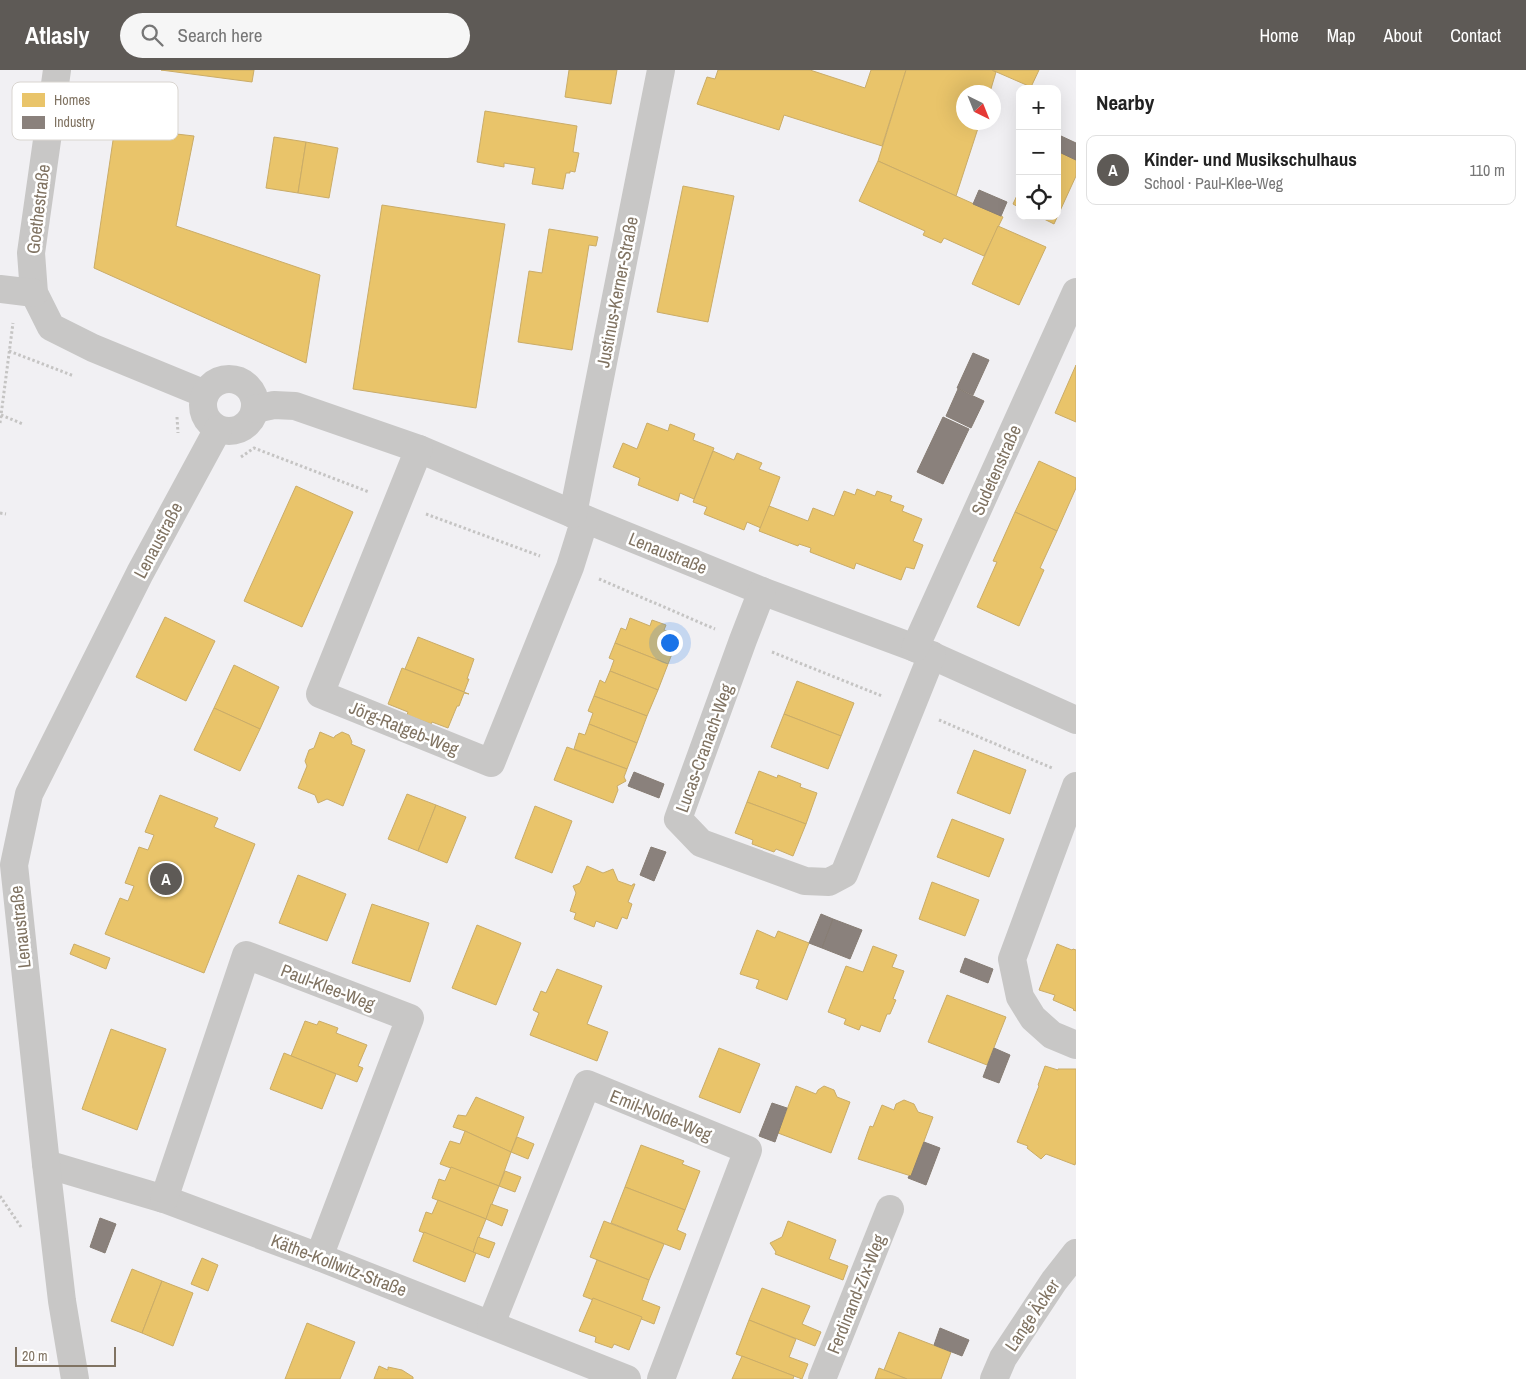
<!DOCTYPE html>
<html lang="en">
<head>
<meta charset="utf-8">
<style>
	:root { --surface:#fff; --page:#f6f6f6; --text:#222; --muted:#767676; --line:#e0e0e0; --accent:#5e5a56 }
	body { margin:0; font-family:"Archivo Narrow",sans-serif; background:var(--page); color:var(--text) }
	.controls { position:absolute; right:15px; top:15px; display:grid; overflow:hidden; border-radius:10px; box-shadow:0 5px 20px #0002 }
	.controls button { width:45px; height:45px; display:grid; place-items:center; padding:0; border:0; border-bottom:1px solid var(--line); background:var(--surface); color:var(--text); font:25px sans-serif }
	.compass { position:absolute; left:956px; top:15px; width:45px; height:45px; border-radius:50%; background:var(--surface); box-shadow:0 5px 20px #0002; rotate:137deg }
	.scale { position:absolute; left:15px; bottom:12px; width:101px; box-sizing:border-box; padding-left:5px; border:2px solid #807362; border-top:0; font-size:14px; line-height:18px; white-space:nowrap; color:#807362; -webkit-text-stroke:4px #fff; paint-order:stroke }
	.you { position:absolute; left:669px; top:572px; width:18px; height:18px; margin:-12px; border:4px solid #fff; border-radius:50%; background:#1a73e8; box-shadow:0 0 0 8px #1a73e833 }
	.badge { display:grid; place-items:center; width:32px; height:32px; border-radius:50%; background:var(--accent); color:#fff; font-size:16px; font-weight:700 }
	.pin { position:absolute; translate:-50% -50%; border:2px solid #fff; box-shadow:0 1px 5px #0006 }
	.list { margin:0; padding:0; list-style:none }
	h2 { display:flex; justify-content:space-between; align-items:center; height:65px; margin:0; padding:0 20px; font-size:21px }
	h2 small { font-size:16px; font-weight:400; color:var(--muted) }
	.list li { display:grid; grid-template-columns:32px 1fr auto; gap:15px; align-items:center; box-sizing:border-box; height:70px; margin:0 10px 10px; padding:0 10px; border:1px solid var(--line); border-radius:10px }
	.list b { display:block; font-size:19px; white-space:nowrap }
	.list p { margin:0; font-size:16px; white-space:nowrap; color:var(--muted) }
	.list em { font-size:16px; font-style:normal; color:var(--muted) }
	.icon { flex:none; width:28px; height:28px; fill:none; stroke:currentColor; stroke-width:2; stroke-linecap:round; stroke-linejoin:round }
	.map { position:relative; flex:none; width:1076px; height:1309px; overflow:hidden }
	header { display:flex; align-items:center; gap:30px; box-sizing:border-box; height:70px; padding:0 25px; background:var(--accent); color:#fff }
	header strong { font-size:24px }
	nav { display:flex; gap:28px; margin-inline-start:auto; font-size:18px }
	.search { width:350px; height:45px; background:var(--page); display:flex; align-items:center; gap:12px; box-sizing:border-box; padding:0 18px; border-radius:28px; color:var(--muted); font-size:19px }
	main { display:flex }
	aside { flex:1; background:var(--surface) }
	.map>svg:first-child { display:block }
	.homes { fill:#e9c46a; stroke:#caac68 }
	.industry { fill:#8a817c; stroke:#877d74 }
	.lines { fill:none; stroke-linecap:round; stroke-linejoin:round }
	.path { stroke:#c5c4c3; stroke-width:3; stroke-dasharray:2.5 2.5; stroke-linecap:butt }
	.street { stroke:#c8c7c6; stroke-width:28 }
	.labels { text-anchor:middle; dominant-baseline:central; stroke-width:5; stroke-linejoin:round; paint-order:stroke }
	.street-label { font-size:18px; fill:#807362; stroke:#fff }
	.key { fill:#fff; stroke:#d9d5d0; stroke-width:1 }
	.key-label { font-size:14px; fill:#807362 }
</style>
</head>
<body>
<header>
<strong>Atlasly</strong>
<div class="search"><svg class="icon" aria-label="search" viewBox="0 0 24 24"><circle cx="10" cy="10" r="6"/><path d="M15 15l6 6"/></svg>Search here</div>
<nav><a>Home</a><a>Map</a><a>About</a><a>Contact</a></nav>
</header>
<main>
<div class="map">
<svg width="1076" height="1309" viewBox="0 0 1076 1309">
	<rect width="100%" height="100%" fill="#f1f0f3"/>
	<g class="homes">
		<path d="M161,0H254L252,12Z"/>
		<path d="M569,0H617L611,34L565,27Z"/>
		<path d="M718,0H810L865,18L871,0H906L882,76L784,45L779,60L697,34L707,7L715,9Z"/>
		<path d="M906,0H992L996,2L990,22H964V52H980L956,126L878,91Z"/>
		<path d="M992,0H1039L1031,17Z"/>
		<path d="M485,41L577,56L573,82L579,83L575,102L570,101V103H566L563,119L532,114L535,98L504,93V97L477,92Z"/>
		<path d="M115,57L194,66L176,156L320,205L306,293L94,198Z"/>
		<path d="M274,67L306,72L298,123L266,118Z"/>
		<path d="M306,72L338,78L329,128L298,123Z"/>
		<path d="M1057,81L1076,90V106L1054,154L1038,146H1057Z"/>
		<path d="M878,91L1003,147L984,186L944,168L941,173L923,165L925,161L859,131Z"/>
		<path d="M683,116L734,126L708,252L657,242Z"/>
		<path d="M1020,119V138L1013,134Z"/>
		<path d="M382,135L505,154L476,338L353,319Z"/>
		<path d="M998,156L1046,177L1019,235L972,214Z"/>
		<path d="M549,159L598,167L596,176L589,175L572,280L518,272L529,201L542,203Z"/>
		<path d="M1076,295V352L1055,343Z"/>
		<path d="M647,353L668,361L670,354L695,364L693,370L714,378L694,429L680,423L678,431L638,415L640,408L613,397L623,373L637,379Z"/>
		<path d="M713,381L734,390L737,383L762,393L759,399L780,407L761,458L747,452L744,460L704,444L707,437L693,432Z"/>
		<path d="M1039,391L1076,408V418L1057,461L1015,442Z"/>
		<path d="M296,416L353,442L302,557L244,531Z"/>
		<path d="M857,419L875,426L877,421L892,426L890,431L904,436L902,441L922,449L913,471L923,475L914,499L906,497L901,510L856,493L854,499L810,482L811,478L799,474L798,476L759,461L769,436L808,451L813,438L834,446L844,421L855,425Z"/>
		<path d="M1015,442L1057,461L1040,498L1044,500L1019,556L977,537L997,492L993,491Z"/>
		<path d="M165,547L215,571L186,631L136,607Z"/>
		<path d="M630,548L650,556L652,550L666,555L664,560L679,566L668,594L615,573L621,558L626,560Z"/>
		<path d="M418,567L474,589L467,609H469L464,622L405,599Z"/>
		<path d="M615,573L668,594L658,620L610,601L614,590L609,588Z"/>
		<path d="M234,595L279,617L260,659L214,638Z"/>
		<path d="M402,598L469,624L464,623L459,636H457L448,658L432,652L431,654L407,645L408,642L388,634Z"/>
		<path d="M610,601L658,620L647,646L594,626L600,610L605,613Z"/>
		<path d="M797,611L854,633L841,666L784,644Z"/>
		<path d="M594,626L647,646L637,673L589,654L593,643L588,641Z"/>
		<path d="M214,638L260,659L240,701L194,680Z"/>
		<path d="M784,644L841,666L828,699L771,677Z"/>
		<path d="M589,654L637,673L627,699L574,679L579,663L585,665Z"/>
		<path d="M320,662L334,668L335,666L342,662L349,665L352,672L351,674L365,680L343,736L327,729L318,733L315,725L298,718L307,696L305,691L309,680L314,678Z"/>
		<path d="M567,677L627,699L624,707L626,711L617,716L618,720L613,733L554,710Z"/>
		<path d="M974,680L1026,700L1010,744L957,723Z"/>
		<path d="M759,701L777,708L778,705L801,714L800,717L817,723L806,754L747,732Z"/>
		<path d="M407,724L436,735L418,781L388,769Z"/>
		<path d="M160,725L218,748L214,757L255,774L204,903L105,864L120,828L128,831L134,816L125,813L139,777L148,780L154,765L145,762Z"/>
		<path d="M747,732L806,754L793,786L776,779L774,782L752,774L753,770L735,763Z"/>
		<path d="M436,735L466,747L447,793L418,781Z"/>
		<path d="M535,736L572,751L552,803L515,788Z"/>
		<path d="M952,749L1004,769L989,807L937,787Z"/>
		<path d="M587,796L603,803L613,799L618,811L632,816L633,814H635L628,832L632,834L627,849L622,847L617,859L596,851L594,857L574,849L576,843L570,841L576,823L573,816L580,813Z"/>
		<path d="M298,805L346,824L327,871L279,853Z"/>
		<path d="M932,812L979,830L965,866L919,849Z"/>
		<path d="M372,834L429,853L410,912L352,893Z"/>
		<path d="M477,855L521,873L496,935L452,918Z"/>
		<path d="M757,860L775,868L778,861L809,873L787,930L756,918L759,910L740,904Z"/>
		<path d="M74,874L110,888L106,899L70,884Z"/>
		<path d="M1057,874L1072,880L1073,879L1076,880V941L1073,940L1074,939L1053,930L1055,925L1039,920Z"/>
		<path d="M873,876L897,885L892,897L904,901L893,929L896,930L890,944H887L880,962L861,955L859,960L844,954L846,949L828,942L846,896L863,902Z"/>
		<path d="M557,899L602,916L587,954L608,962L597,991L530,965L539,943L533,940L541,921L546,923Z"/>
		<path d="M947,925L1006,947L987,995L928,972Z"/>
		<path d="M305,951L317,955L319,951L338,958L336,963L367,975L358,996L363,998L357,1012L291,986Z"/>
		<path d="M111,959L166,979L137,1060L82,1039Z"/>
		<path d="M719,978L760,994L740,1043L699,1027Z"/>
		<path d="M284,983L336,1004L322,1039L270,1019Z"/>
		<path d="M1045,996L1058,1000V999H1076V1091L1075,1095L1046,1084L1041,1089L1027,1078L1028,1076L1017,1072L1039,1016L1038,1015Z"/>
		<path d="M796,1016L816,1024L818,1020L824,1016L834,1020L837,1027L850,1032L831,1083L778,1063Z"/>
		<path d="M476,1027L524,1047L511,1082L465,1061L453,1057L458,1045L466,1046Z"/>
		<path d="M904,1030L914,1034L918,1042L933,1047L911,1106L858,1089L870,1056L873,1057L882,1035L894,1040L896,1034Z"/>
		<path d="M465,1061L511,1082L499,1116L440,1094L450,1071L460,1074Z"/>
		<path d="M517,1067L534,1074L528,1089L511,1082Z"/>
		<path d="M641,1075L684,1091L682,1094L700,1101L685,1140L625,1117Z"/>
		<path d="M451,1097L499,1116L486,1149L432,1128L439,1109L445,1111Z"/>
		<path d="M505,1101L521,1107L515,1122L499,1116Z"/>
		<path d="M625,1117L685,1140L677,1160L686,1164L680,1180L611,1153Z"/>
		<path d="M438,1130L486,1149L473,1182L419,1161L426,1142L432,1144Z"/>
		<path d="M491,1134L508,1140L502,1156L486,1149Z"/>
		<path d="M604,1151L664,1174L649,1210L590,1187Z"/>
		<path d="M788,1151L836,1170L829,1189L848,1196L843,1210L775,1184L776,1182L770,1173L782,1167Z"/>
		<path d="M424,1162L476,1183L465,1212L413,1191Z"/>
		<path d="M478,1167L495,1173L489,1188L473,1182Z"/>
		<path d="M202,1188L218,1195L208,1221L191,1214Z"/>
		<path d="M597,1190L649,1210L642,1230L660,1237L654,1254L583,1226Z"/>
		<path d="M132,1199L162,1211L142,1263L111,1251Z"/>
		<path d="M162,1211L193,1223L173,1276L142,1263Z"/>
		<path d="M762,1218L810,1236L802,1254L821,1262L815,1276L749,1250Z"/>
		<path d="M593,1228L642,1247L629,1280L614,1274L612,1278L595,1272L596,1267L579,1261Z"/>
		<path d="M749,1250L796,1269L789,1287L808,1294L802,1309L736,1284Z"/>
		<path d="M307,1253L355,1272L340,1309H285Z"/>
		<path d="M899,1262L951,1282L941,1309H907L884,1300Z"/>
		<path d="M742,1286L794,1306L793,1309H732Z"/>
		<path d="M379,1296L388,1300V1297L402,1300L413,1307V1309H374Z"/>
		<path d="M879,1298L884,1300L907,1309H875Z"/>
	</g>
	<g class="industry">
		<path d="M1061,66L1076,73V90L1057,81V74Z"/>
		<path d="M979,120L1007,132L1001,146L973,134Z"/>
		<path d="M973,283L989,290L973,325L957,318Z"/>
		<path d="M958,319L984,331L971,358L946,346Z"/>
		<path d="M943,347L969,359L943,414L917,402Z"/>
		<path d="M634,702L664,714L659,728L628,716Z"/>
		<path d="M651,777L666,782L654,811L640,805Z"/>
		<path d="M821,844L833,849L822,878L809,873Z"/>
		<path d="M833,849L862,860L850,889L822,878Z"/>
		<path d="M965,888L993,899L988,913L960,902Z"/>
		<path d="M994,978L1010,985L999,1013L983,1007Z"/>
		<path d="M772,1033L787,1038L775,1072L759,1066Z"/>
		<path d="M924,1072L940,1078L926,1115L908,1108L909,1106H911Z"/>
		<path d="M100,1148L116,1154L105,1183L90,1177Z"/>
		<path d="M940,1258L969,1270L962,1286L934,1275Z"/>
	</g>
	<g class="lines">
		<g class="path">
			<path d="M9,281L74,306"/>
			<path d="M1,345L23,354"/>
			<path d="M177,347L178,363"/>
			<path d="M0,353L13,253"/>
			<path d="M241,387L254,378L369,422"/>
			<path d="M0,443L6,444"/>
			<path d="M426,444L540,486"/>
			<path d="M599,509L715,559"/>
			<path d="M772,582L882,626"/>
			<path d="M939,650L1052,698"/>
			<path d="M0,1126L21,1157"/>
		</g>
		<g class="street">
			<path d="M57,0L31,183L34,223L51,257L93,278L205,324"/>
			<path d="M0,219L34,223"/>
			<circle cx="229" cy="335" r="26"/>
			<path d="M255,339L274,335L295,336L419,379L585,449L762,521L915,578L1076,650"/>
			<path d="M419,379L320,624L491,693L570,497L585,449"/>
			<path d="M573,444L661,0"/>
			<path d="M762,521L743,570L678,749L701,773L805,811L829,812L844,804L932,585"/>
			<path d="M915,578L1076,222"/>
			<path d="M1076,716L1012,889L1020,927L1033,948L1052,965L1076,975"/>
			<path d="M46,1094L164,1129L319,1187L627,1309"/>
			<path d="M164,1129L246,885L410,948L319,1187"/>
			<path d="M491,1254L587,1014L748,1080L661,1309"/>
			<path d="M75,1309L62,1231L46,1094L14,795L29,724L140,503L218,359"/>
			<path d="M822,1309L890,1139"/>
			<path d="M994,1309L1003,1288L1054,1211L1076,1183"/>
		</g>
	</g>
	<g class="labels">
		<g class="street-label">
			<text transform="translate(38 139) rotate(-83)">Goethestraße</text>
			<text transform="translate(617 222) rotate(-79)">Justinus-Kerner-Straße</text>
			<text transform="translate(996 400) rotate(-66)">Sudetenstraße</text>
			<text transform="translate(158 470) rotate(-62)">Lenaustraße</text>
			<text transform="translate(668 483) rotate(22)">Lenaustraße</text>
			<text transform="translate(404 658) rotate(22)">Jörg-Ratgeb-Weg</text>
			<text transform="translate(704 678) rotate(-70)">Lucas-Cranach-Weg</text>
			<text transform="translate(20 857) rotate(-96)">Lenaustraße</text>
			<text transform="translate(328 917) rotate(21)">Paul-Klee-Weg</text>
			<text transform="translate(661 1045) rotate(22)">Emil-Nolde-Weg</text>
			<text transform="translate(339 1195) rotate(21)">Käthe-Kollwitz-Straße</text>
			<text transform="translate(856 1224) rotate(-68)">Ferdinand-Zix-Weg</text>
			<text transform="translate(1032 1245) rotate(-56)">Lange Äcker</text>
		</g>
	</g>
	<rect x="12" y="12" width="166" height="58" rx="8" class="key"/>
	<rect x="22" y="23" width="23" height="14" fill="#e9c46a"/>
	<rect x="22" y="46" width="23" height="13" fill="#8a817c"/>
	<g class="key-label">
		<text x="54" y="35">Homes</text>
		<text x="54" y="57">Industry</text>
	</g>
</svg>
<div class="controls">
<button>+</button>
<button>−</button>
<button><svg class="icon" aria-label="locate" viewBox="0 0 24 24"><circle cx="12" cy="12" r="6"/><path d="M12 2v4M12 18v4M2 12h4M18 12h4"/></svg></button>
</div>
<svg class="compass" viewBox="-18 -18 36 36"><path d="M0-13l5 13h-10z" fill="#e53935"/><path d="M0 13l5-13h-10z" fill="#767676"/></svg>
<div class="scale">20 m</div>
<div class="you"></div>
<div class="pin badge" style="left:166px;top:809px">A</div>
</div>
<aside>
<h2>Nearby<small></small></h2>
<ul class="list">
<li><span class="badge">A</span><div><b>Kinder- und Musikschulhaus</b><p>School · Paul-Klee-Weg</p></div><em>110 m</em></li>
</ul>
</aside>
</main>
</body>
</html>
